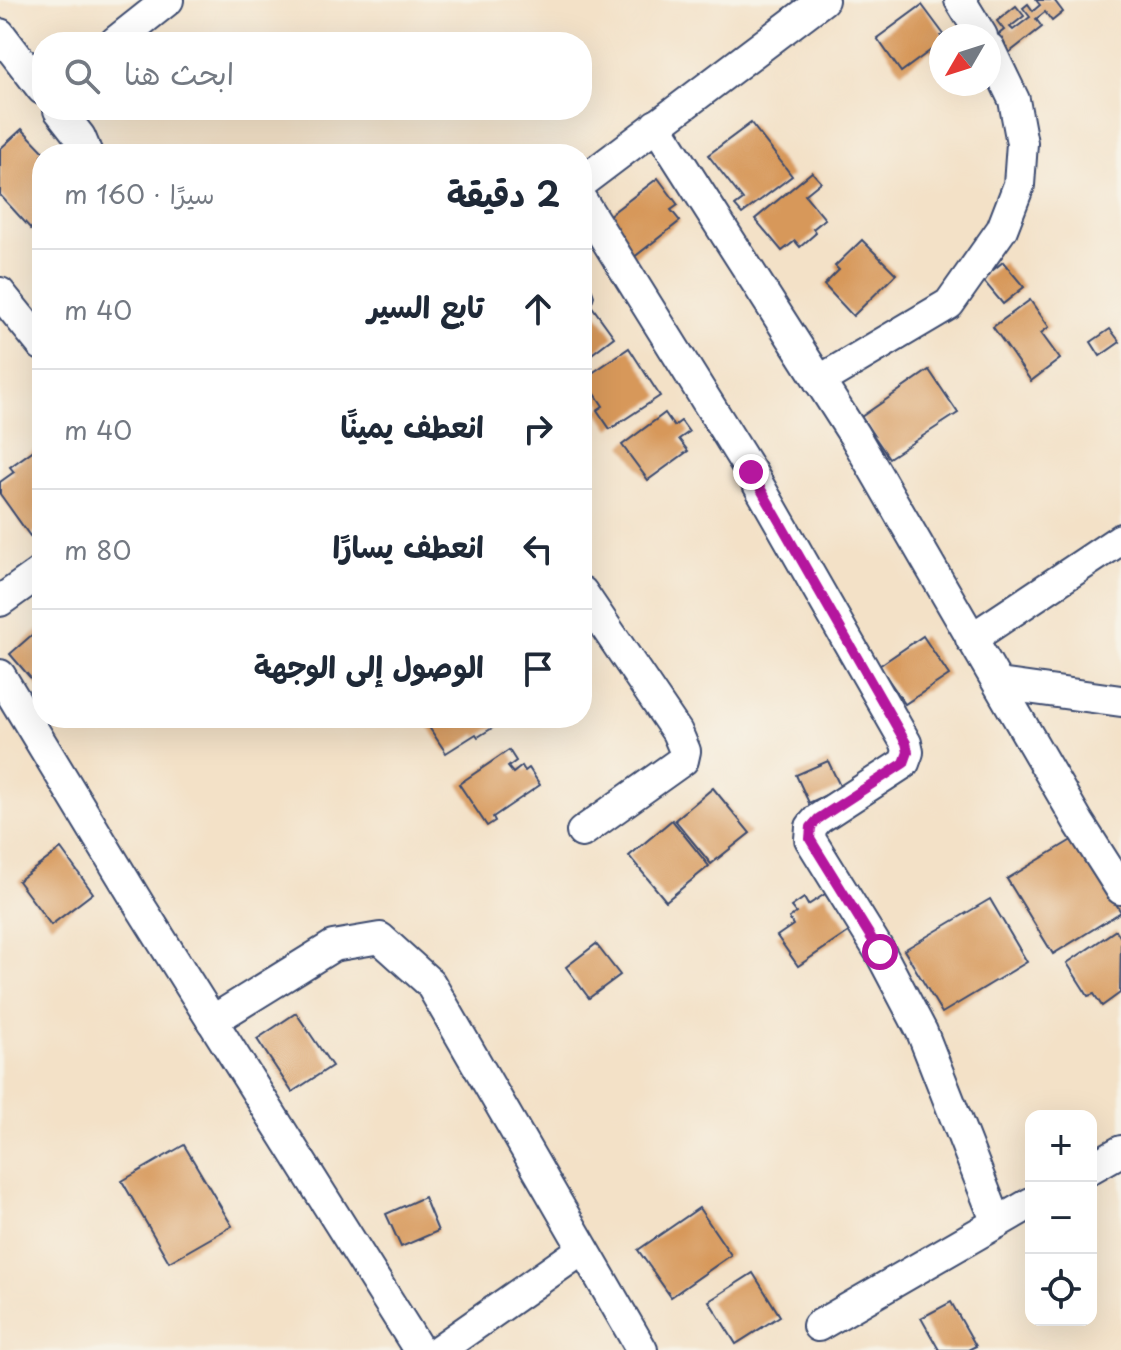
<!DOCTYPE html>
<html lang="ar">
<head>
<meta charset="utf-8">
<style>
	:root { --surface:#fff; --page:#f2f2f3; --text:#1f2937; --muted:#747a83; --line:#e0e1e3 }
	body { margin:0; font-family:"Playpen Sans","Playpen Sans Arabic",sans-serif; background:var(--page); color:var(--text); direction:rtl }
	.controls { position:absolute; right:24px; bottom:24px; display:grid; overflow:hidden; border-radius:16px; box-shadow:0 8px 32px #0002 }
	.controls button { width:72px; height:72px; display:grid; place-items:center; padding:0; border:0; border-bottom:2px solid var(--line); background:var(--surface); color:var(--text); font:40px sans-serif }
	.compass { position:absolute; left:929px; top:24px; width:72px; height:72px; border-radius:50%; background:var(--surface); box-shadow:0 8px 32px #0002; rotate:231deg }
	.stop { position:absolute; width:24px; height:24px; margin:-18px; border:6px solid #b5179e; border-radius:50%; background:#fff }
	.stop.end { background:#b5179e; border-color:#fff; box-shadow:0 2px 8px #0008 }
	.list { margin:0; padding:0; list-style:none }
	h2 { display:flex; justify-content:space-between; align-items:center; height:104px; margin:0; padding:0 32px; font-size:34px }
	h2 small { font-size:26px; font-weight:400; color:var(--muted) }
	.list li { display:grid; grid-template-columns:52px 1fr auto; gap:24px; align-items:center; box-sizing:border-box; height:120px; padding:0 32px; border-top:2px solid var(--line) }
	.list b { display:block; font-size:30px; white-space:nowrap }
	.list em { font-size:26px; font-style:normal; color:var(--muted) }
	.icon { flex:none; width:44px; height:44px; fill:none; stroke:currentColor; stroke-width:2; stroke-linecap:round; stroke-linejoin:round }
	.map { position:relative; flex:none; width:1121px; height:1350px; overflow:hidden; direction:ltr }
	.search { position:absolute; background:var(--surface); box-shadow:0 8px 32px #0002; left:32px; top:32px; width:560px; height:88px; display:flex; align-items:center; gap:20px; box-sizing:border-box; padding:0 28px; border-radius:32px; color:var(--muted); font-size:30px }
	.panel { position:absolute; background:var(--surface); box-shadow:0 8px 32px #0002; left:32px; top:144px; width:560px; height:584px; border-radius:32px; direction:rtl }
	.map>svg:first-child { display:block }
	.building { fill:#d7985a }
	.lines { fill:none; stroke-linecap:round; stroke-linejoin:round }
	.street-casing { stroke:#3b4a6e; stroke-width:34 }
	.street { stroke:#fff; stroke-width:30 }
	.route { stroke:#b5179e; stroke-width:10 }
</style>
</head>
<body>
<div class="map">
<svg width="1121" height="1350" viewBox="0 0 1121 1350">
	<rect width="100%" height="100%" fill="#f7f3e8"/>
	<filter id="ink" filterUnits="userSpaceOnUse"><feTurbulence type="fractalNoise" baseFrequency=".0125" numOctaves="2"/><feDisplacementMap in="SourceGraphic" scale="16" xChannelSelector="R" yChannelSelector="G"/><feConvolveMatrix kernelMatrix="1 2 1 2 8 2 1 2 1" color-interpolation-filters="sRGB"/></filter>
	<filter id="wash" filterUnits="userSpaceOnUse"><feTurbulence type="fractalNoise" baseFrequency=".006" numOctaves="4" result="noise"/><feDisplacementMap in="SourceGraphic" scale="32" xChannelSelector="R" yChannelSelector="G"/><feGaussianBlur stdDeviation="1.8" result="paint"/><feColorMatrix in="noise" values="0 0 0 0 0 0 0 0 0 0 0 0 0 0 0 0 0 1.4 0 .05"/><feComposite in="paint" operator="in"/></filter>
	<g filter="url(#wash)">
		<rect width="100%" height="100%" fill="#f3e1c7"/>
		<g id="blocks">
			<g class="building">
				<path d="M1036,0H1054L1063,12L1052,21L1045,12L1036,19L1042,27L1006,55L994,38L1004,30L997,21L1016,6L1024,16L1010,27L1013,30L1030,17L1023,8L1028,4L1033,11L1040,5Z"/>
				<path d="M922,5L945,36H941V51L935,55L931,50L901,72L877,38Z"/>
				<path d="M751,123L792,176L742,214L735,206L743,200L708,155Z"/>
				<path d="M22,129L46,154H42V241L0,195V149Z"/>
				<path d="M812,172L821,182L805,195L825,219L813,229L816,233L800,247L795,241L782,251L755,219Z"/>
				<path d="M658,178L678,205L671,210L680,221L633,258L603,220Z"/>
				<path d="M862,240L896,274L853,316L824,285L839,270L835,266Z"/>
				<path d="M1003,262L1024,287L1003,304L982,279Z"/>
				<path d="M582,278L590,285L594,296L591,305L614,337L585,359L582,355Z"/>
				<path d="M1030,300L1049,327L1041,333L1060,359L1031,381L993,327Z"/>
				<path d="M1110,329L1120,342L1100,356L1091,342Z"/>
				<path d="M629,348L660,396L610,429L597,410L603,406L595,394L585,401L582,397V380Z"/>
				<path d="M929,370L958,413L889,458L861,417Z"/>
				<path d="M665,413L674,426L681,421L689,432L679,439L688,451L648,480L622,445Z"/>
				<path d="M38,447L42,453V527L30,536L0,494V482L14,472L10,467Z"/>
				<path d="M42,626V687L40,689L10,654Z"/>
				<path d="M923,636L949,675L905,704L879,666Z"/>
				<path d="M423,718H508L478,737L476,734L446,753Z"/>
				<path d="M509,750L516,761L508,767L513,773L522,766L525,771L529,768L540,785L493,817L495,821L487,826L459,784Z"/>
				<path d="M828,761L841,788L809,803L796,775Z"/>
				<path d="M713,788L750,833L711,864L675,820Z"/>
				<path d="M672,820L709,866L666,901L629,856Z"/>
				<path d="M1075,838L1121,912L1053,954L1007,879Z"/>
				<path d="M61,849L93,893L51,925L18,881Z"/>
				<path d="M825,894L850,931L798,966L777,936L793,925L789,918L796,913L791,907L804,898L808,905Z"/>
				<path d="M990,899L1027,962L942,1013L904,950Z"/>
				<path d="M1116,930L1121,938L1120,993L1102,1006L1094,994L1088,996L1067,963Z"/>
				<path d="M596,944L620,975L589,998L566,967Z"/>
				<path d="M296,1013L332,1066L292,1092L257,1039Z"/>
				<path d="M184,1145L232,1226L169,1262L122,1181Z"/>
				<path d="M424,1197L438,1231L401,1247L386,1214Z"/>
				<path d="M699,1208L731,1255L671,1297L638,1250Z"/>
				<path d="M753,1273L780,1316L736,1344L709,1301Z"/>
				<path d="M951,1302L976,1346L968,1350H939L921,1318Z"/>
			</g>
		</g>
	</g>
	<g filter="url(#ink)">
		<use href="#blocks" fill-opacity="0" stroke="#3b4a6e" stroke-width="2"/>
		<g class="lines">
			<defs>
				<g id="street">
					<path d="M960,0L982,36"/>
					<path d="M0,34L42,89"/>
					<path d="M115,42L168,0"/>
					<path d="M59,110L80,137L87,154"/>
					<path d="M656,125L854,435L1079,823L1121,889"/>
					<path d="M582,182L823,0"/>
					<path d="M582,201L751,472L906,743L908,752L904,763L818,819L811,827L810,839L880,952L922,1032L997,1223"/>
					<path d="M0,293L42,345"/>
					<path d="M819,381L949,304L1002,229L1019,185L1022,143L1014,100L989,48"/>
					<path d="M582,592L677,732L685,751L683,760L582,832"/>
					<path d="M0,601L42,571"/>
					<path d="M971,639L1121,539"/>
					<path d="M0,675L140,906L419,1350"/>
					<path d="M999,684L1121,701"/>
					<path d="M212,1021L333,946L380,938L430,983L642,1350"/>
					<path d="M1091,1168L1121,1151"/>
					<path d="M818,1326L1031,1203"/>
					<path d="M439,1350L583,1249"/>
				</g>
			</defs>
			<use href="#street" class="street-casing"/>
			<use href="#street" class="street"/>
		</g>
	</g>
	<g class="lines" filter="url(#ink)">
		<path class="route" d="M751,472L906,743L908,752L904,763L818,819L811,827L810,839L880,952"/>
	</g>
</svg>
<div class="controls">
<button>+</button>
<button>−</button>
<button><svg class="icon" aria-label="locate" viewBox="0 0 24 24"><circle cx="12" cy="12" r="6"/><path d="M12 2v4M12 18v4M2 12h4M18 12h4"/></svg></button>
</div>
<svg class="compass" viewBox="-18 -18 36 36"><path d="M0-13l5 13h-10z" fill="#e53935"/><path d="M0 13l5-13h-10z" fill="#747a83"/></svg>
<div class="stop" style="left:880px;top:952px"></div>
<div class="stop end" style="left:751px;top:472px"></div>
<div class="search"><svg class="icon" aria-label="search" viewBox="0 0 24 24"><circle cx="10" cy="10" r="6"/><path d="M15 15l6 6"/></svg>ابحث هنا</div>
<section class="panel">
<h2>2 دقيقة<small>سيرًا · 160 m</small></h2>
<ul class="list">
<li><svg class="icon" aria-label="ahead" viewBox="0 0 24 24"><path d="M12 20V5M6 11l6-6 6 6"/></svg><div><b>تابع السير</b></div><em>40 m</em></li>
<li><svg class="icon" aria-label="right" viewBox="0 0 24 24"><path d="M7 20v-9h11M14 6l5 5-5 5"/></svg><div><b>انعطف يمينًا</b></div><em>40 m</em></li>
<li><svg class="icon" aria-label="left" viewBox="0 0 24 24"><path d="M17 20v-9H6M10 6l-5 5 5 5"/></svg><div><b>انعطف يسارًا</b></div><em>80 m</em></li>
<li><svg class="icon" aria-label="arrive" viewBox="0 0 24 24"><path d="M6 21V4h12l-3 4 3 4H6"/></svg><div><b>الوصول إلى الوجهة</b></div></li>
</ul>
</section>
</div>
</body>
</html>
